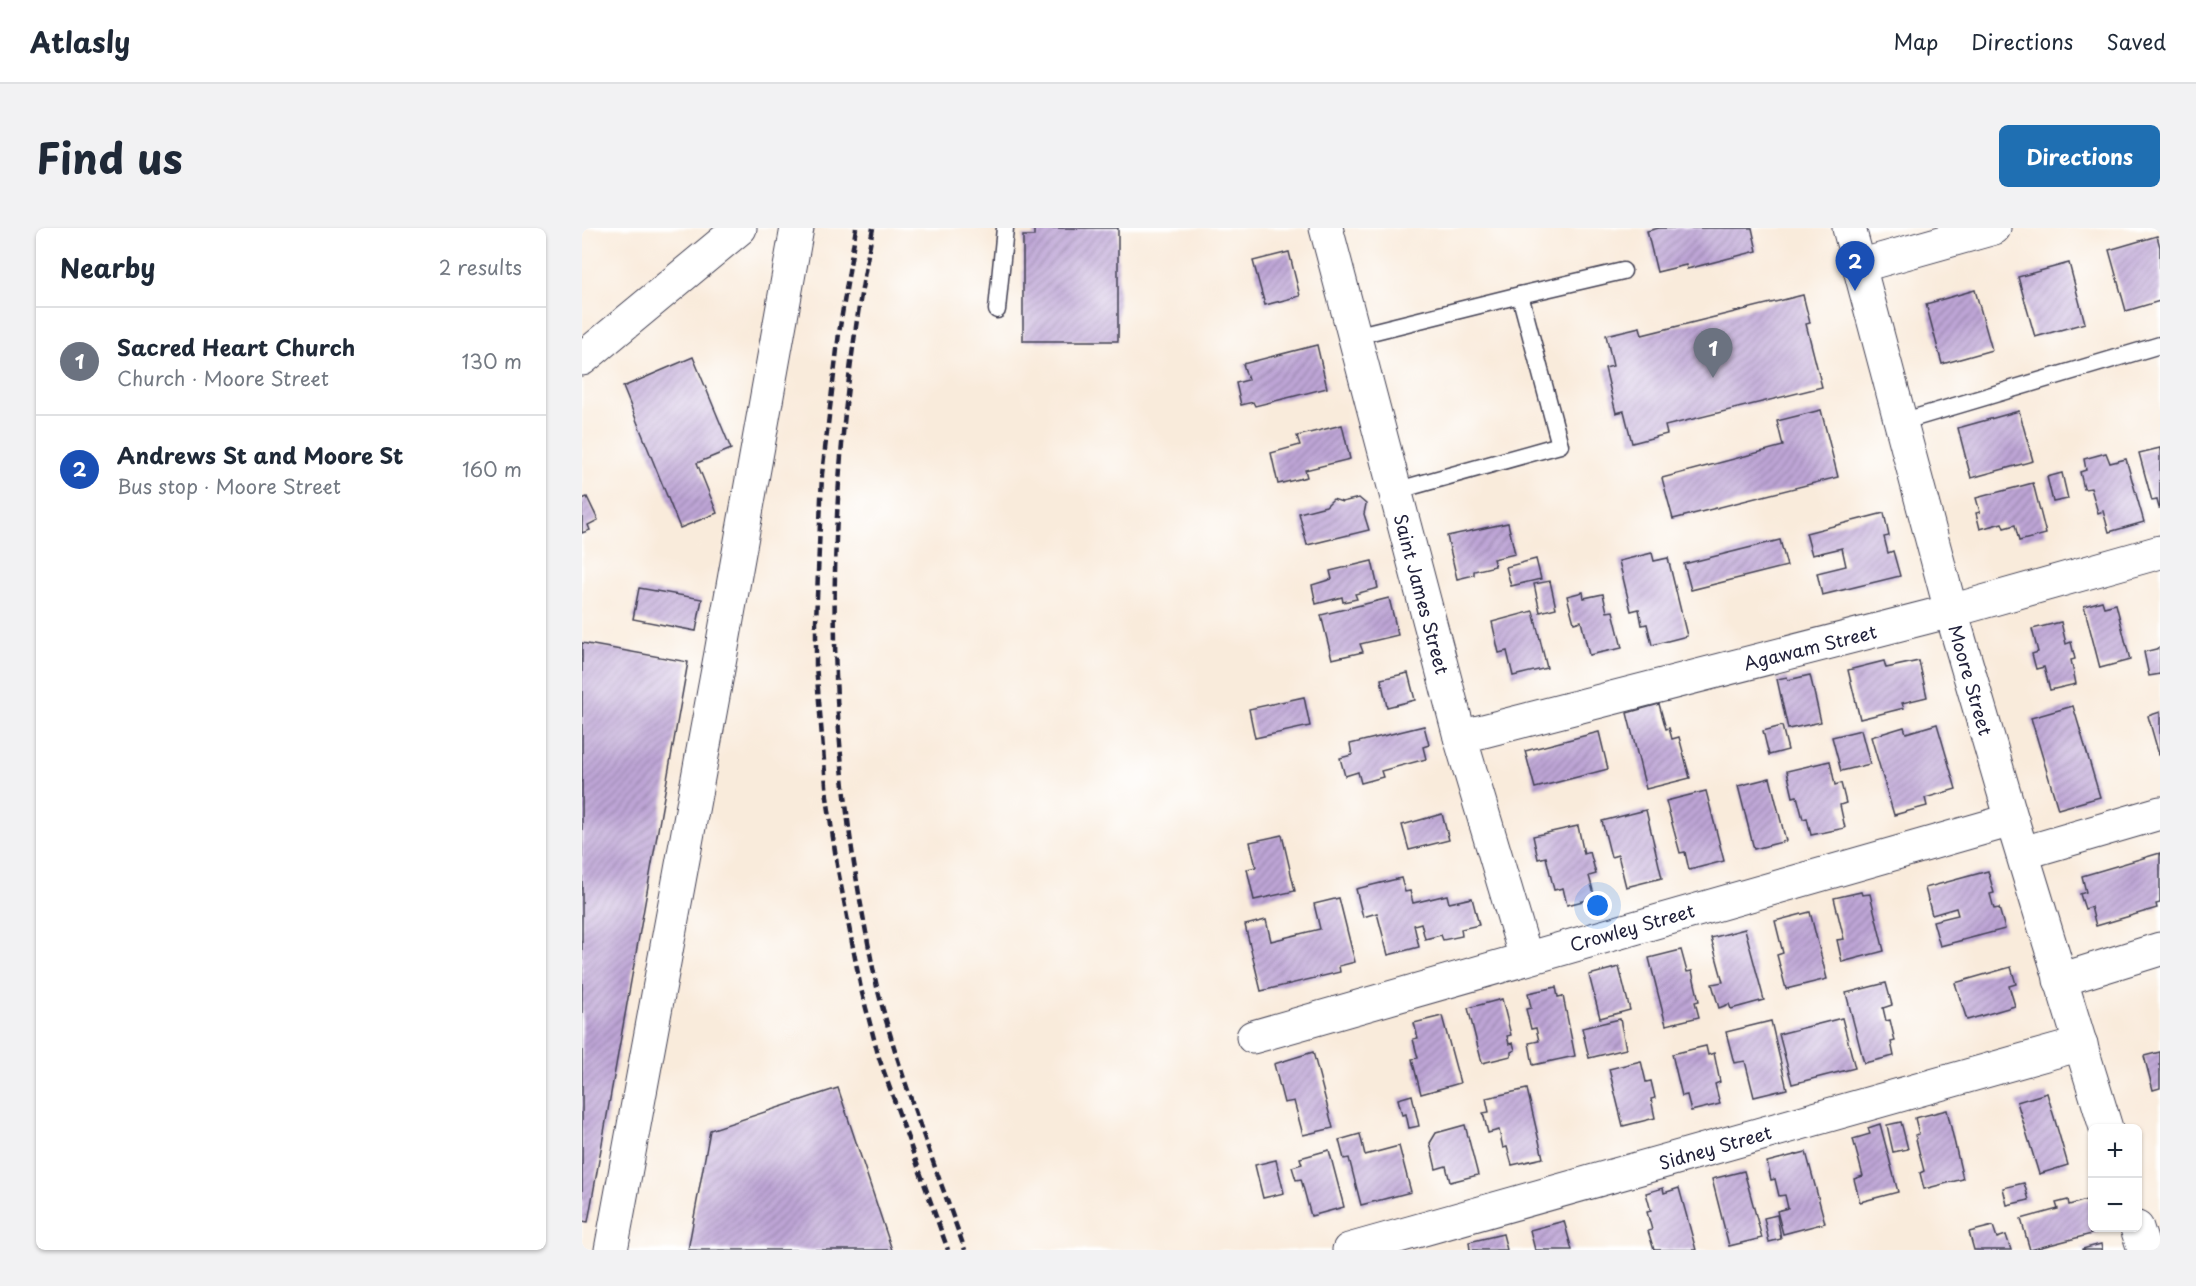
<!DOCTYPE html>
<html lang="en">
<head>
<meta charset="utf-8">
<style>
	:root { --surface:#fff; --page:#f2f2f3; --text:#1f2937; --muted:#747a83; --line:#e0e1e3; --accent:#1f6fb2 }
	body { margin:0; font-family:"Playpen Sans",sans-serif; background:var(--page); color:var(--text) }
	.controls { position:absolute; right:18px; bottom:18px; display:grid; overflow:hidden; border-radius:9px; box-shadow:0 2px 4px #0004 }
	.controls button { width:54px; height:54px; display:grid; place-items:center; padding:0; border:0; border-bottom:2px solid var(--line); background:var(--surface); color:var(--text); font:30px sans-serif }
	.you { position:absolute; left:1016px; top:678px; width:21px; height:21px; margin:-15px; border:4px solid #fff; border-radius:50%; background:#1a73e8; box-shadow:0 0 0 9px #1a73e833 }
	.badge { display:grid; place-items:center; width:39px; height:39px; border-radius:50%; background:var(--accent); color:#fff; font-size:20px; font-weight:700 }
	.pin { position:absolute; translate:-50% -50px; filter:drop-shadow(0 2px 3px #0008) }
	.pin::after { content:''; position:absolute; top:32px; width:21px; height:18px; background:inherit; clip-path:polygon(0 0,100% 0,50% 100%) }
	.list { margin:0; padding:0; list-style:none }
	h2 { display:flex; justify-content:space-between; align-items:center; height:78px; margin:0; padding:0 24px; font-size:26px }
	h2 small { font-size:20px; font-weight:400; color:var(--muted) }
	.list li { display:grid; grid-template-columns:39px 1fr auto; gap:18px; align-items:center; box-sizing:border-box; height:108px; padding:0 24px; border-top:2px solid var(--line) }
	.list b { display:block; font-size:22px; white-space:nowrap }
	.list p { margin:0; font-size:20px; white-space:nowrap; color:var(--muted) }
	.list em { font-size:20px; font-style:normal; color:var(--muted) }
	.map { position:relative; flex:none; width:1578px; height:1022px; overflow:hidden; border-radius:9px }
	header { display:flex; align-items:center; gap:36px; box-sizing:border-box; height:84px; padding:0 30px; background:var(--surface); border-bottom:2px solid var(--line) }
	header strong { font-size:28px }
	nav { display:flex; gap:33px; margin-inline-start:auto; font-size:21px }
	.intro { display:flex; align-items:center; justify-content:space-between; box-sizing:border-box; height:144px; padding:0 36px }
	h1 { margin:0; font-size:42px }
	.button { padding:15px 27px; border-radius:9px; background:var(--accent); color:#fff; font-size:21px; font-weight:700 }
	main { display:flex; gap:36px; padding:0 36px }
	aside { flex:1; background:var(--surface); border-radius:9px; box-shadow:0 2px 4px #0004 }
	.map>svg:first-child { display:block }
	.building { fill:url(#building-hatch) }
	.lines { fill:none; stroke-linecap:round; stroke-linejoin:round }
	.service-casing { stroke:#424053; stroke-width:19 }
	.minor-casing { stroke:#424053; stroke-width:35 }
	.tertiary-casing { stroke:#424053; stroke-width:35 }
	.service { stroke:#fff; stroke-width:16 }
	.minor { stroke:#fff; stroke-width:33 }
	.tertiary { stroke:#fff; stroke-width:33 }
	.rail { stroke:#22223b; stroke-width:4.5; stroke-dasharray:9 4.5; stroke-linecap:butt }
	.labels { text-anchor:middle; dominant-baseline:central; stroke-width:4.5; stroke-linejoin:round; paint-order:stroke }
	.street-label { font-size:18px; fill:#22223b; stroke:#fff }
</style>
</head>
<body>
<header>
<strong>Atlasly</strong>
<nav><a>Map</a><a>Directions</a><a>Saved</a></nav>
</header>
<div class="intro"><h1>Find us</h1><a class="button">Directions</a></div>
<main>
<aside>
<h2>Nearby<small>2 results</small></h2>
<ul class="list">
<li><span class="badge" style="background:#6b7280">1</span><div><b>Sacred Heart Church</b><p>Church · Moore Street</p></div><em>130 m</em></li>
<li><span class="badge" style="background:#1a4fb4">2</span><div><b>Andrews St and Moore St</b><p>Bus stop · Moore Street</p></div><em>160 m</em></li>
</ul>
</aside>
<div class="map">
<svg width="1578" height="1022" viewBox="0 0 1578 1022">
	<defs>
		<pattern id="building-hatch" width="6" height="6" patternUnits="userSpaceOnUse" patternTransform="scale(1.5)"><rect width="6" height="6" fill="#bea5d6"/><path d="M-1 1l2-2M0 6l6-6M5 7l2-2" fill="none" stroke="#9a86af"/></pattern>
	</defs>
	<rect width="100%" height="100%" fill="#fff"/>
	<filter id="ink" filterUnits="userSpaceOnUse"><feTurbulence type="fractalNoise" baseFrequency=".0167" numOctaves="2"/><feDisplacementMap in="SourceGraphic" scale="12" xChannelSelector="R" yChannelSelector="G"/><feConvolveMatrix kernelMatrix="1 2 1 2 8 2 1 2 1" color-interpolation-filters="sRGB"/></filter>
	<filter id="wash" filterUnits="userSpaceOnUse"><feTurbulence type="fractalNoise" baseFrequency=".008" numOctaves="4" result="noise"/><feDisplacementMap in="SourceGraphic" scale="24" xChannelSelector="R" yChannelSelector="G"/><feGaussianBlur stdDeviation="1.35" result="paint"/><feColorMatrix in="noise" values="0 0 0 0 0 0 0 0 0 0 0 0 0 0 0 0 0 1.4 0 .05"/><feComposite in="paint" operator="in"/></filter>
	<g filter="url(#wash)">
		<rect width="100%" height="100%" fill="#f9ebdb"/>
		<g id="blocks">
			<g class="building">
				<path d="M452,0H536V113H441V8H452Z"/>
				<path d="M1077,0H1170L1175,23L1105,41L1104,37L1075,44L1065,3Z"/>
				<path d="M1575,8L1578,19V73L1544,83L1527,22Z"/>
				<path d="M707,24L718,68L683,77L671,33Z"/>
				<path d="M1487,35L1503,95L1453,109L1436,49Z"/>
				<path d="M1393,62L1410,122L1360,136L1344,76Z"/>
				<path d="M1221,67L1228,95L1224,96L1240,159L1083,198L1085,206L1050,215L1042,183L1034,185L1023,140L1031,138L1024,107L1058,99L1060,107Z"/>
				<path d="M735,117L745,160L673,178L671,174L659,177L654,155L666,152L661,136Z"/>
				<path d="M111,129L149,221L115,235L135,285L98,300L41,159Z"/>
				<path d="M1239,182L1256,249L1091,291L1080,250L1201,218L1195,193Z"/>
				<path d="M1437,183L1451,233L1389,250L1376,200Z"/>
				<path d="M760,197L768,231L723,242L725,249L696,256L689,225L718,217L715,208Z"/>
				<path d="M1578,220V280H1577L1575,272L1570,273L1557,225Z"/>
				<path d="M1524,225L1528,235L1544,231L1562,294L1527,304L1521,283L1516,285L1509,260L1502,261L1498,244L1504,242L1502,231Z"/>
				<path d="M1480,245L1486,271L1471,274L1465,249Z"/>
				<path d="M1451,255L1464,306L1437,313L1433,297L1422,300L1420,295L1398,301L1394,285L1398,284L1394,270Z"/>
				<path d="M5,269L16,292L6,297L8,302L0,305V271Z"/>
				<path d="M777,270L784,276L782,286L787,302L725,317L717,285L744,278L751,271L760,274Z"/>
				<path d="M1302,285L1307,308L1302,309L1306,325L1311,323L1318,348L1240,367L1235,345L1264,338L1260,320L1230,327L1224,305Z"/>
				<path d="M926,295L933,326L911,331L913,338L892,343V347L875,351L865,308Z"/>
				<path d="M1198,312L1205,338L1109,362L1102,336Z"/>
				<path d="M1070,325L1072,333L1086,330L1105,408L1070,417L1065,396L1060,397L1057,381L1049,383L1037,333Z"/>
				<path d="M954,331L959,351L929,358L924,339Z"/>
				<path d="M790,333L796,360L773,366L775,371L761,374L760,369L734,376L730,357L750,351L748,343Z"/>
				<path d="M968,353L974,380L958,384L952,356Z"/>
				<path d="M57,360L120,371L114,403L51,391Z"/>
				<path d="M1001,364L1002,370L1021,366L1025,384L1031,383L1040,420L1007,427L999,393L992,395L985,368Z"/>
				<path d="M807,370L816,407L778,416L781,424L750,431L739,387Z"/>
				<path d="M1520,373L1522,379L1534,376L1548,432L1518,440L1502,378Z"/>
				<path d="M951,383L965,440L931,448L925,423L917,425L910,394Z"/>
				<path d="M1479,394L1484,416L1489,414L1493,431L1489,432L1494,456L1468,462L1462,439L1454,441L1450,426L1456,424L1450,401Z"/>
				<path d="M0,415L106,434L6,994L0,993Z"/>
				<path d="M1578,420V446L1567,448L1562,424Z"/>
				<path d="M1302,433L1304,440L1337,433L1345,469L1320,475L1322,480L1278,491L1266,442Z"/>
				<path d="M826,445L833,472L805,479L799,451Z"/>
				<path d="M1228,447L1239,494L1206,501L1195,451L1205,449L1206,452Z"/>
				<path d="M722,469L728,498L673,510L667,481Z"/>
				<path d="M1077,476L1084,501L1087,500L1090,511L1097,509L1108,550L1064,561L1045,485Z"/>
				<path d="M1491,478L1518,569L1476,581L1449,490Z"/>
				<path d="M1578,484V527H1577L1566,488Z"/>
				<path d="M1355,496L1374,561L1343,570L1345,578L1312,587L1289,509L1322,499L1324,505Z"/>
				<path d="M842,498L847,517L841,519L844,531L799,543L801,549L779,555L776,544L763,548L758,530L770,527L768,516Z"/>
				<path d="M1200,498L1206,522L1187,527L1181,503Z"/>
				<path d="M1279,502L1288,536L1259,543L1250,509Z"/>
				<path d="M1017,504L1026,541L953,560L943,523Z"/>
				<path d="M1248,533L1253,557L1259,555L1264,575L1258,577L1263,600L1229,607L1225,590L1221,591L1215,568L1211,569L1205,543Z"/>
				<path d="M1188,550L1204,613L1172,621L1156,558Z"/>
				<path d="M1124,563L1142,633L1107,642L1103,624L1098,625L1084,573Z"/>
				<path d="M1064,582L1080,650L1044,659L1036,627L1029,629L1020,593Z"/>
				<path d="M860,586L867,612L827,622L820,597Z"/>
				<path d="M996,598L1002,626L1008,624L1014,646L1007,648L1013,670L985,677L981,660L972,662L964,629L956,631L951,608Z"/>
				<path d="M700,607L713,663L672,672L665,641L674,639L668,614Z"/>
				<path d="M1578,625V675L1574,676L1575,680L1514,698L1509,679L1503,681L1498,666L1504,664L1500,648Z"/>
				<path d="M1406,643L1412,665L1408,666L1412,681L1417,680L1423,701L1358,718L1351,693L1376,687L1374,680L1350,687L1343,660Z"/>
				<path d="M819,650L823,664L828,663L831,675L865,667L867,675L890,670L897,697L879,701L880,708L861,712L859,707L843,711L839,695L832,697L837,719L806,727L795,685L781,689L774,661Z"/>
				<path d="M1279,664L1280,667L1288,666L1302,723L1260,734L1255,712L1262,711L1252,670Z"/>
				<path d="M757,670L773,734L757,738L758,744L679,763L663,697L684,692L689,713L738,701L732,676Z"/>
				<path d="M1228,684L1245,751L1204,761L1195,727L1201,725L1193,693Z"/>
				<path d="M1163,701L1182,772L1149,781L1147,776L1137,780L1130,756L1141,754L1129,710Z"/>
				<path d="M1099,722L1105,744L1110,743L1117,773L1113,774L1117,789L1084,797L1067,730Z"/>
				<path d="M1037,739L1048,782L1018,790L1007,747Z"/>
				<path d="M1429,739L1434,756L1427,758L1433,778L1385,792L1373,755Z"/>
				<path d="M1304,755L1310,777L1301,780L1304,793L1308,792L1313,813L1309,814L1312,828L1282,835L1264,765Z"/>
				<path d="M974,759L976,769L981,768L993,828L951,837L947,815L957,813L954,800L949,801L944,781L949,780L946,765Z"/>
				<path d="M920,771L929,807L925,808L927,816L931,815L933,822L929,824V828L900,835L886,780Z"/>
				<path d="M860,788L878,855L839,866L830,831L836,830L831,811L836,810L832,795Z"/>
				<path d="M1260,790L1273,840L1210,856L1197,806Z"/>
				<path d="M1038,791L1044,821L1007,830L1000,800Z"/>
				<path d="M1189,793L1205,861L1172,869L1163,833L1152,835L1144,804Z"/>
				<path d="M1124,818L1126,827L1132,825L1138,854L1133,856L1138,876L1109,883L1105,867L1100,868L1090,826Z"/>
				<path d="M731,824L751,900L721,907L712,873L702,875L692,836Z"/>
				<path d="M1578,824V860L1571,862L1562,828Z"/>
				<path d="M1059,833L1064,854L1069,853L1073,870L1069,871L1073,890L1041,898L1027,841Z"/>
				<path d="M256,860L310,1022H106L128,902Z"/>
				<path d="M945,861L961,930L930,937L925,919L921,920L917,902L906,905L901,885L907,884L904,870Z"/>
				<path d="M1465,865L1486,937L1457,946L1435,874Z"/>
				<path d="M830,867L837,898L827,900L824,886L820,887L816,871Z"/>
				<path d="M1365,882L1381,951L1342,961L1338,945L1342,943L1333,907L1337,906L1333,890Z"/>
				<path d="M1319,894L1326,921L1311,924L1305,897Z"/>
				<path d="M1298,896L1316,964L1278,974L1272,951L1281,948L1271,911L1288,906L1286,900Z"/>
				<path d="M883,897L896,947L868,954L864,938L854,941L848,915L854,905Z"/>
				<path d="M778,906L783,927L817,918L829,964L779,977L767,930L762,931L757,912Z"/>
				<path d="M747,922L762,979L729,988L719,951L714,952L710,939L720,936L718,930Z"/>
				<path d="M1224,924L1243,995L1201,1006L1195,983L1206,980L1203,967L1197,968L1193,951L1189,952L1185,934Z"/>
				<path d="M694,932L702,965L681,970L673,937Z"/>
				<path d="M1162,943L1180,1010L1147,1018L1130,951Z"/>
				<path d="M1442,955L1447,972L1425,977L1421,960Z"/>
				<path d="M1081,960L1082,965L1097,960L1114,1022H1072L1066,1003L1070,1002L1065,984L1069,983L1064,965Z"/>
				<path d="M1508,971L1510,981V1000H1515L1517,1004L1448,1022L1439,991L1476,981L1474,975L1486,972L1487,977Z"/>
				<path d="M1195,987L1199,1011L1187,1014L1182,990Z"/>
				<path d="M982,993L990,1022H953L948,1002Z"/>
				<path d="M1411,998L1415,1010L1424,1007L1429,1022H1392L1387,1004Z"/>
				<path d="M921,1006L925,1022H888L887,1014Z"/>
				<path d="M1519,1016L1520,1022H1500V1021Z"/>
			</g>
		</g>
	</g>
	<g filter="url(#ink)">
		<use href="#blocks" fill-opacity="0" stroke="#424053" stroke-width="1.5"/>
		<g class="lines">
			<defs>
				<g id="service">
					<path d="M415,82L423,0"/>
					<path d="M773,108L938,67L1041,43"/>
					<path d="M1319,194L1578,117"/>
					<path d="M813,263L978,217L938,67"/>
				</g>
				<g id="minor">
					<path d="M744,0L878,509L944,730"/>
					<path d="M1277,38L1412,0"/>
					<path d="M878,509L1369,383L1578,324"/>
					<path d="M1441,625L1578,585"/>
					<path d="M1478,752L1578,721"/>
					<path d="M671,809L1430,592"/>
					<path d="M29,1022L139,425L215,0"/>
					<path d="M767,1022L1499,816"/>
				</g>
				<g id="tertiary">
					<path d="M1267,0L1369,383L1430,592L1524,900"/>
					<path d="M0,131L158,0"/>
					<path d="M1555,1000L1562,1022"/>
				</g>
			</defs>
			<use href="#service" class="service-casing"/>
			<use href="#minor" class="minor-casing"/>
			<use href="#tertiary" class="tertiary-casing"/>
			<use href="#service" class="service"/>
			<use href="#minor" class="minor"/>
			<use href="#tertiary" class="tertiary"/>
			<g class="rail">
				<path d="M274,0L257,105L240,246L234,394V437L245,569L255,637L279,761L297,830L366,1022"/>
				<path d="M291,0C247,225 238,451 279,677C284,704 289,732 295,759C318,849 352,935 383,1022"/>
			</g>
		</g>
	</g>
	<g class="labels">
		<g class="street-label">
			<text transform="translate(840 366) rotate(75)">Saint James Street</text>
			<text transform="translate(1228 419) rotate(-14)">Agawam Street</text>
			<text transform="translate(1389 452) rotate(74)">Moore Street</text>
			<text transform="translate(1050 699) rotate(-16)">Crowley Street</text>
			<text transform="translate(1133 919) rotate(-16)">Sidney Street</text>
		</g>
	</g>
</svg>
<div class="controls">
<button>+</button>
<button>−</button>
</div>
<div class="you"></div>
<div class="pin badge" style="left:1131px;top:150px;background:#6b7280">1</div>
<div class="pin badge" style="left:1273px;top:63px;background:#1a4fb4">2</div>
</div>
</main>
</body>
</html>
